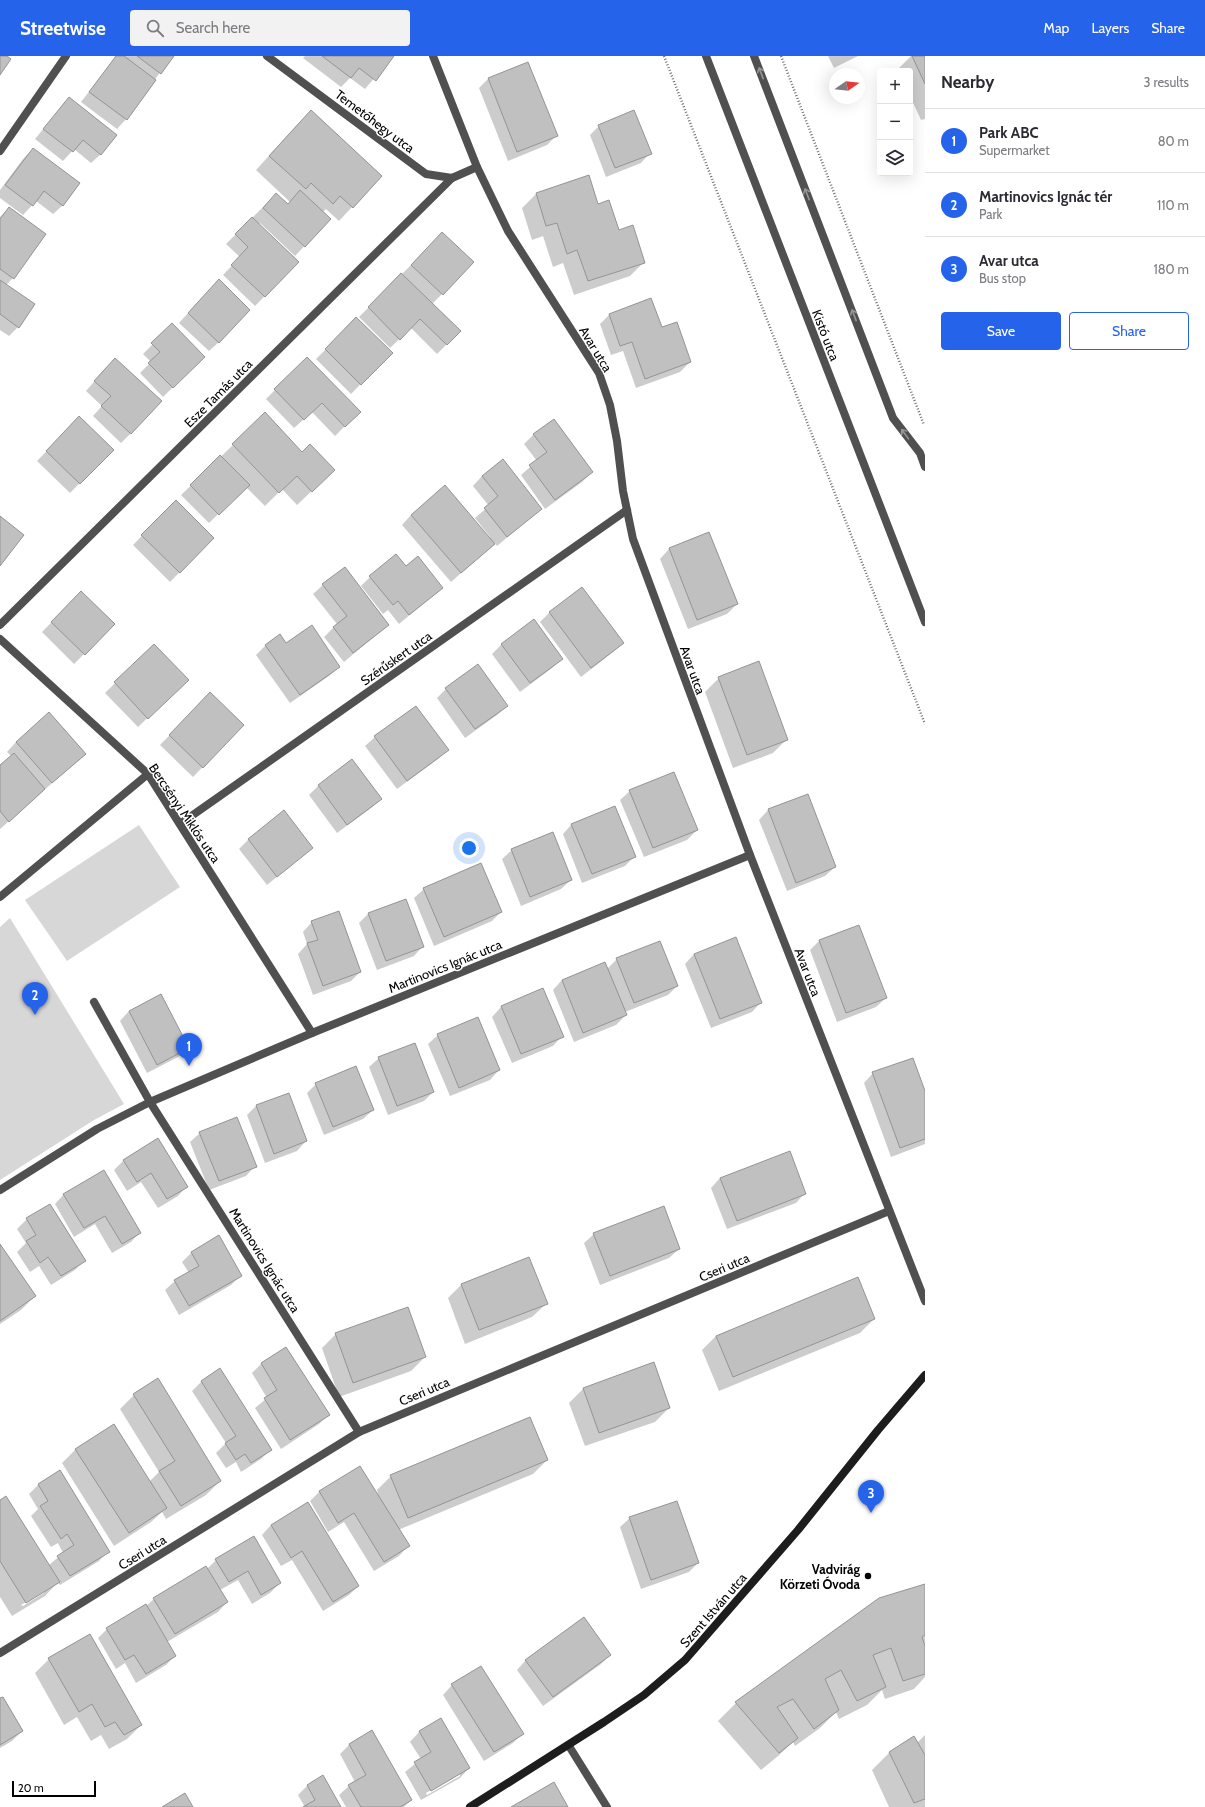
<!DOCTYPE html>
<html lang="en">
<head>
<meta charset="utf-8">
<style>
	:root { --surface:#fff; --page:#f2f2f3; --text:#2b2b33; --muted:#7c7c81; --line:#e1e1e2; --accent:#2563eb }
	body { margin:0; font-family:Cabin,sans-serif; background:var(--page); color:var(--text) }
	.controls { position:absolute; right:12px; top:12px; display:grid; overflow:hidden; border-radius:4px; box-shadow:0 4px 16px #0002 }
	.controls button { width:36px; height:36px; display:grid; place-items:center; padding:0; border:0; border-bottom:1px solid var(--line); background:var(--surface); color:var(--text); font:20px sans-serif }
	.compass { position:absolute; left:829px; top:12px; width:36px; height:36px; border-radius:50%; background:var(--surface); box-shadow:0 4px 16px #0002; rotate:76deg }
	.scale { position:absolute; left:12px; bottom:10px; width:84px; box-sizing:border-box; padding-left:4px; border:2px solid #000; border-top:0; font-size:11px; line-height:14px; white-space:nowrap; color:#000; -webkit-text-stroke:3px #fff; paint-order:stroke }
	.you { position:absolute; left:469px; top:792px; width:14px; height:14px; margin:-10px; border:3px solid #fff; border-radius:50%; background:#1a73e8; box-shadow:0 0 0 6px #1a73e833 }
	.badge { display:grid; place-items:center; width:26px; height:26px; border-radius:50%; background:var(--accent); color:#fff; font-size:13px; font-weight:700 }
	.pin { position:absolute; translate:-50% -33px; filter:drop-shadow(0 1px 2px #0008) }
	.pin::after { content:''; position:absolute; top:21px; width:14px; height:12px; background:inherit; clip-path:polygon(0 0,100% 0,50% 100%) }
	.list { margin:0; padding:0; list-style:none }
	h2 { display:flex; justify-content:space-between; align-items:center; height:52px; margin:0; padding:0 16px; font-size:17px }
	h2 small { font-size:13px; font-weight:400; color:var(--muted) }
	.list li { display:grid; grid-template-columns:26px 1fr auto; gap:12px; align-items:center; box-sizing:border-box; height:64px; padding:0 16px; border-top:1px solid var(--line) }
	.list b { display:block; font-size:15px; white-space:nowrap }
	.list p { margin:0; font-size:13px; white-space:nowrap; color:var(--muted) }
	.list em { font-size:13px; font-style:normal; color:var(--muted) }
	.actions { display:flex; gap:8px; padding:12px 16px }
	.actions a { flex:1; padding:9px 0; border:1px solid var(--accent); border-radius:4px; text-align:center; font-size:14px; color:var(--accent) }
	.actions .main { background:var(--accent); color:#fff }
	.icon { flex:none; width:22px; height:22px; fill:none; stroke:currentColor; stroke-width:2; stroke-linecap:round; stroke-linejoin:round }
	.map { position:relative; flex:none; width:925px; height:1751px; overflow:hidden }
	header { display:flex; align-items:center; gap:24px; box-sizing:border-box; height:56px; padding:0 20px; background:var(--accent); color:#fff }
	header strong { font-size:19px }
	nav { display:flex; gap:22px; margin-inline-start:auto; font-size:14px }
	.search { width:280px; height:36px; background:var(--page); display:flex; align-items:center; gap:10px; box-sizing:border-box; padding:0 14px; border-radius:4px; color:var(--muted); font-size:15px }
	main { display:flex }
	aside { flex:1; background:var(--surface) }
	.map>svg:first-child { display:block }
	.green { fill:#d7d7d7 }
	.shadow { fill:#0003; fill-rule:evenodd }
	.building { fill:#c0c0c0; stroke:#949494 }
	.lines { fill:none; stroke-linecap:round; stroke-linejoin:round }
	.path { stroke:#727272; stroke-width:2.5; stroke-dasharray:1 2; stroke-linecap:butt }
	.lane { stroke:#505050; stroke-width:8 }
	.street { stroke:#505050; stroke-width:8 }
	.secondary { stroke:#1d1d1d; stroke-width:8 }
	.oneway { stroke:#969696 }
	.poi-dot { fill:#000; stroke:#fff; stroke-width:1.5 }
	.labels { text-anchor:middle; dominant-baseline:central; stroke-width:3; stroke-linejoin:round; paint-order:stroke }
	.street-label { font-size:13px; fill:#000; stroke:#fff }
	.poi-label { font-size:13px; font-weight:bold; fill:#000; stroke:#fff; text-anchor:end }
</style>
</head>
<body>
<header>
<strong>Streetwise</strong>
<div class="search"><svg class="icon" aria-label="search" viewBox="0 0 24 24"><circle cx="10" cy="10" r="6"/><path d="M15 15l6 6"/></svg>Search here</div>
<nav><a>Map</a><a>Layers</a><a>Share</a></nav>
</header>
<main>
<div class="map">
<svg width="925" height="1751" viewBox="0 0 925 1751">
	<rect width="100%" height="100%" fill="#fff"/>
	<g class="green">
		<path d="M139,769L180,831L67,905L25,844Z"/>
		<path d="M10,862L124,1048L94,1064L0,1124V871Z"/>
	</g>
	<g class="shadow">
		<path d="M114,0H172L126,63L117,73L81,46L116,1Z"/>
		<path d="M305,0H393L365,33L350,22L341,31L303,2Z"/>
		<path d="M828,0H858L834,12Z"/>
		<path d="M911,0H925V63L921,64L910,40V15H899L898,13Z"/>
		<path d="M527,7L556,80L547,89L508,105L479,32L488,23Z"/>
		<path d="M69,42L101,98L91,107L74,93L63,105L35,83Z"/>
		<path d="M297,69L352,151L339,165L326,153L323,156L330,163L295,200L260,167L259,169L298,206L255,250L223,219L240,201L226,188L276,138L287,149L290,146L256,114Z"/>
		<path d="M599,70L650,97L641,107L606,121L590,79Z"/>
		<path d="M33,93L63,149L53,158L36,145L23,159L0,142V134L23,103Z"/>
		<path d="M589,120L598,149L644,206L630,220L574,239L563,207L553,211L543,180L532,184L522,152L536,138Z"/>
		<path d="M9,152L13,222L6,229L18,271L9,280L0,274V161Z"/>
		<path d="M433,187L442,238L432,248L460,275L437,298L411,272L390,292L359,261Z"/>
		<path d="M209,234L219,286L209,295L179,267Z"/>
		<path d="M609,259L661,273L690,306L680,316L636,332L623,295L611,299L600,268Z"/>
		<path d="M356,263L391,297L351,338L316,303Z"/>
		<path d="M172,269L203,301L163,341L140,317L151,306L143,298Z"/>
		<path d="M307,302L359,356L335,380L312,356L294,372L266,343Z"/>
		<path d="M106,312L131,377L121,387L93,360L102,350L86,335Z"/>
		<path d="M70,371L112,394L70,437L37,405Z"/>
		<path d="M534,378L592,416L582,426L545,453L521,419L537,405L524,388Z"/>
		<path d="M233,389L319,428L297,449L282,433L265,450L246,431L209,467L181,439Z"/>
		<path d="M482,420L541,453L497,490L495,487L451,526L402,469L411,459L489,482L490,481L475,462L489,450L473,430Z"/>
		<path d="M176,445L213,482L170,526L133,489Z"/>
		<path d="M709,477L737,548L727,558L688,573L660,503L669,493Z"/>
		<path d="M406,511L442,532L399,568L388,554L383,558L361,530L370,521Z"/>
		<path d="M323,529L388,569L344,606L324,581L337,568L313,538Z"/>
		<path d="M582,532L623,587L613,596L581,621L540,566L549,557Z"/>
		<path d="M81,536L114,568L74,608L42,576Z"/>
		<path d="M286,588L339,611L329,620L290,647L256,599L266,589Z"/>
		<path d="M502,588L562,603L552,612L520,636L492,598Z"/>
		<path d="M154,589L187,624L138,671L105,637Z"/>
		<path d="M719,622L787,683L773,697L733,712L705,636Z"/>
		<path d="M446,633L507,650L497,659L465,682L437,642Z"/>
		<path d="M210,638L243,669L193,721L160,689Z"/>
		<path d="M375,681L447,694L438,703L397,733L365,690Z"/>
		<path d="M16,686L75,707L0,773V710L11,700L7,696Z"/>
		<path d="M319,729L381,743L371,752L337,777L309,739Z"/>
		<path d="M630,735L697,774L687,784L644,801L620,744Z"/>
		<path d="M807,739L835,811L825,820L787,835L759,764L768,754Z"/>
		<path d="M572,768L635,800L625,810L582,827L563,778Z"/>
		<path d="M248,784L312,792L267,829L239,793Z"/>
		<path d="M512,794L571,824L561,833L521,850L502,803Z"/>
		<path d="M424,833L501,856L492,865L434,890L414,842Z"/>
		<path d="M368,858L423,890L414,900L377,914L359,867Z"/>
		<path d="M312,866L360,916L351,925L313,939L298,898L307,888L303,876Z"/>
		<path d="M859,870L886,942L876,951L837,966L810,894L819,885Z"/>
		<path d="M694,898L761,946L752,956L711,972L685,908Z"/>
		<path d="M617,903L677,930L668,939L625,956L626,959L616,969L574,986L553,934L562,924L605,907L607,913Z"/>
		<path d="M501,951L562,980L553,990L512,1007L492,961Z"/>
		<path d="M129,955L188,992L178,1001L147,1017L120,965Z"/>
		<path d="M438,979L499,1014L490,1024L450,1040L428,988Z"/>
		<path d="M379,1002L433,1036L424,1045L388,1059L369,1011Z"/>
		<path d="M873,1017L925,1038V1088L891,1101L864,1027Z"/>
		<path d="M316,1028L373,1054L363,1063L324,1079L307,1037Z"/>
		<path d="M288,1038L306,1085L297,1095L265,1107L247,1059L256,1050Z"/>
		<path d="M200,1077L255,1110L246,1120L209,1134L190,1086Z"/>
		<path d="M158,1083L187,1130L178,1140L158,1152L141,1126L127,1135L114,1114L123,1105Z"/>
		<path d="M720,1122L805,1137L796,1147L727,1173L711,1132Z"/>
		<path d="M64,1138L140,1176L131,1186L112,1197L95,1168L74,1181L55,1148Z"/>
		<path d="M27,1163L84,1205L75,1214L51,1229L39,1210L30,1216L17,1196L26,1187L17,1173Z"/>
		<path d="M594,1178L679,1193L669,1202L600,1229L584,1187Z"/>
		<path d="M0,1190L35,1240L21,1254L0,1268Z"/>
		<path d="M192,1196L241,1219L231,1229L179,1259L165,1234L175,1225L189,1217L182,1206Z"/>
		<path d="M858,1222L874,1263L860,1277L719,1335L702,1294L716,1280Z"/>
		<path d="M462,1228L546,1248L532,1261L465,1288L448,1242Z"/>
		<path d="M336,1278L425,1301L411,1315L339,1341L322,1292Z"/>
		<path d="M286,1292L328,1359L319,1368L281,1393L255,1352L267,1342L252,1317L261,1308Z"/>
		<path d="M653,1307L669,1352L655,1366L585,1390L569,1347L583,1333Z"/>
		<path d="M202,1325L270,1394L261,1403L241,1416L236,1406L226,1412L216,1397L226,1387L192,1335Z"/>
		<path d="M134,1339L220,1425L206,1439L166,1463L162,1456L151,1466L114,1490L62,1407L76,1393L149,1426L159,1416L120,1353Z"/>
		<path d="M547,1404L533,1418L398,1474L408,1490L399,1500L374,1515L344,1466L328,1476L310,1445L319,1436L360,1411L379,1442L377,1434L391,1420Z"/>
		<path d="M60,1416L108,1495L99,1505L60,1529L58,1526L45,1540L12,1560L0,1541V1445L48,1510L63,1497L58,1487L51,1491L31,1460L38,1453L29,1438L38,1429ZM44,1535V1537L23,1550L21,1549Z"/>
		<path d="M630,1462L698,1507L689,1516L641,1533L620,1471Z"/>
		<path d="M271,1469L358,1530L349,1539L323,1555L292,1504L281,1510L262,1479Z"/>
		<path d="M253,1482L280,1527L270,1537L252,1548L238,1524L220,1534L227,1546L218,1556L167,1586L175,1600L166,1609L136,1627L125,1607L116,1613L98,1582L107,1573L146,1550L154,1543L207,1513L216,1504Z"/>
		<path d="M925,1529V1621L914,1633L885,1643L882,1634L867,1649L839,1663L836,1656L820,1672L795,1690L793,1686L778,1700L761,1714L718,1665L736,1647Z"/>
		<path d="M610,1599L601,1608L543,1650L517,1614L526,1604Z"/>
		<path d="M49,1603L141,1669L127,1683L109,1693L101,1679L91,1685L77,1661L64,1669L35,1617Z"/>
		<path d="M452,1629L522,1678L513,1687L484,1705L443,1639Z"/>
		<path d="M0,1644L22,1675L12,1685L0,1692Z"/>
		<path d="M441,1664L469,1712L460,1722L421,1744L405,1716L421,1703L410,1686L419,1676ZM460,1718V1720L427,1739L426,1737Z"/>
		<path d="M372,1676L411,1744L404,1751H346L339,1739L349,1730L355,1726L340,1698L349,1689Z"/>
		<path d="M925,1679V1751H889L872,1714L890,1696L917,1687Z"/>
		<path d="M322,1721L340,1751H305L298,1739L307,1730Z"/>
	</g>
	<g class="building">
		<path d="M0,0H7L11,3L0,19Z"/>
		<path d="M116,0H124L156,24L127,64L89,36Z"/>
		<path d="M137,0H174L161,18Z"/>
		<path d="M322,0H394L376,25L359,12L351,22Z"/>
		<path d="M912,0H925V28Z"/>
		<path d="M528,6L558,80L517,96L488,22Z"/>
		<path d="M69,41L117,79L101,99L83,84L73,96L43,73Z"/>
		<path d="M311,54L382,120L353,152L340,140L333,148L311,127L306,133L269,100Z"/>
		<path d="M634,54L652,98L615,112L598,69Z"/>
		<path d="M33,92L80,127L63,150L44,135L33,150L5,129Z"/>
		<path d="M589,119L598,148L609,144L619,174L633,169L645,207L588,225L577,194L567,198L557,167L546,170L536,137Z"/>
		<path d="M300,134L331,163L305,191L263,152L276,137L288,148Z"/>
		<path d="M9,151L46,178L14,223L0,213V163Z"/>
		<path d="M252,161L299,206L265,241L231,209L248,191L235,178Z"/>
		<path d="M442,176L474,206L443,239L411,209Z"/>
		<path d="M401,217L461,275L447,289L420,263L400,284L368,251Z"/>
		<path d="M219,223L250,254L219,287L188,257Z"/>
		<path d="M0,224L35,248L19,272L0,258Z"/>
		<path d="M651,242L662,271L677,266L691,306L645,323L632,286L620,290L609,258Z"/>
		<path d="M356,261L393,297L361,329L325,293Z"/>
		<path d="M172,267L205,301L173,332L148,307L160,296L151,287Z"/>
		<path d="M307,301L361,356L345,371L322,347L304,364L274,333Z"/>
		<path d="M115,302L162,345L131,378L101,350L111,340L94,325Z"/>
		<path d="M265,356L302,396L310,388L335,414L312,436L297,420L279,437L232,388Z"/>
		<path d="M79,360L114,394L80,428L46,395Z"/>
		<path d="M554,363L593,416L555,444L529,409L547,396L533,378Z"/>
		<path d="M220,399L250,429L219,459L190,429Z"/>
		<path d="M503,403L542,453L507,481L484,452L498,440L482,420Z"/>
		<path d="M445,429L495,488L461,517L411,459Z"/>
		<path d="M176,444L214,482L180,517L141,479Z"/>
		<path d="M0,460L24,479L0,510Z"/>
		<path d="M709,476L738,548L697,564L669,492Z"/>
		<path d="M396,498L406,510L418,500L443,532L409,559L398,545L393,549L369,520Z"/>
		<path d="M345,511L389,569L353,597L333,571L347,560L322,528Z"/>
		<path d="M582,531L624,587L591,612L549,556Z"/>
		<path d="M81,535L115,568L85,599L51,566Z"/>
		<path d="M534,563L563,603L530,627L501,588Z"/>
		<path d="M312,569L340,611L300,639L265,589L280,578L286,587Z"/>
		<path d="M154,588L189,624L148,663L114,626Z"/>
		<path d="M759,605L788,684L747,699L718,621Z"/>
		<path d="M478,608L508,650L475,673L445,632Z"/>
		<path d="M210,636L244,669L203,712L169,679Z"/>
		<path d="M416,650L449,694L407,725L374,680Z"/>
		<path d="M49,656L86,698L52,727L16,686Z"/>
		<path d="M14,697L45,733L9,766L0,755V709Z"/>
		<path d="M352,703L382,743L347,769L318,729Z"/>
		<path d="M674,716L698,774L653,792L629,734Z"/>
		<path d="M808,738L836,811L796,827L768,753Z"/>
		<path d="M615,750L636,801L592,818L571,768Z"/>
		<path d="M284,754L313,792L277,821L248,783Z"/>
		<path d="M553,776L572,824L530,841L511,793Z"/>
		<path d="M481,807L502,856L444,881L423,832Z"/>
		<path d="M406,843L424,891L386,905L368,857Z"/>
		<path d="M339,855L361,916L323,930L307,887L318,884L311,865Z"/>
		<path d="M859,869L887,942L846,957L819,884Z"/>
		<path d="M736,881L762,947L720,963L694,898Z"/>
		<path d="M660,885L678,930L634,947L616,902Z"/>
		<path d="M605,906L627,959L583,977L562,924Z"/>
		<path d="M543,932L564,981L521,998L501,950Z"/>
		<path d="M161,938L189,992L157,1009L129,955Z"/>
		<path d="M478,961L500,1014L459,1032L437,978Z"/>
		<path d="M415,987L434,1036L397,1050L378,1001Z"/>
		<path d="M913,1002L925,1035V1083L900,1092L872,1016Z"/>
		<path d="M356,1010L374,1054L333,1071L315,1027Z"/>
		<path d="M289,1037L307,1085L274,1098L256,1049Z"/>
		<path d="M237,1061L257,1111L219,1125L199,1076Z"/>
		<path d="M158,1082L188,1131L167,1143L151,1117L137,1126L123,1104Z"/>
		<path d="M790,1095L806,1138L737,1165L720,1122Z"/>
		<path d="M104,1114L141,1177L122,1188L105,1160L84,1172L63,1138Z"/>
		<path d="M50,1148L86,1205L61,1220L48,1201L40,1207L26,1185L36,1179L26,1162Z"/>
		<path d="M664,1150L680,1193L610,1220L593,1177Z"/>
		<path d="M219,1179L242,1220L189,1250L174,1224L199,1210L191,1196Z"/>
		<path d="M0,1188L36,1240L0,1265Z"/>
		<path d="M529,1201L548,1248L479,1274L461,1228Z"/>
		<path d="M858,1221L875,1263L733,1321L716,1280Z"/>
		<path d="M408,1251L426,1301L353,1327L335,1277Z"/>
		<path d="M286,1291L330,1359L290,1384L264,1342L277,1334L261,1307Z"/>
		<path d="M654,1306L670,1352L599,1377L583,1332Z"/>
		<path d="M220,1312L272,1394L251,1407L245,1398L236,1404L225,1387L236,1380L201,1325Z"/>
		<path d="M158,1322L221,1425L181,1450L159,1415L175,1405L133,1338Z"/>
		<path d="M530,1361L548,1404L408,1462L390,1419Z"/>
		<path d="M114,1368L167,1452L129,1477L75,1393Z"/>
		<path d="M360,1410L410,1490L384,1506L354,1457L338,1467L319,1435Z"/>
		<path d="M60,1414L110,1496L70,1520L57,1500L74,1489L67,1478L61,1483L40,1450L48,1445L38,1428Z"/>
		<path d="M6,1440L60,1526L26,1547L0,1505V1444Z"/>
		<path d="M677,1445L699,1507L651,1524L629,1461Z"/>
		<path d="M308,1446L359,1530L333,1546L302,1495L291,1502L271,1469Z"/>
		<path d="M254,1480L281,1527L261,1539L248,1515L229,1526L215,1503Z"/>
		<path d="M206,1510L228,1546L175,1578L153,1542Z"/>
		<path d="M925,1528V1579L922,1581L925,1590V1618L903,1625L891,1592L873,1599L886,1631L857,1645L841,1614L825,1623L839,1654L814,1673L793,1643L777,1651L798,1682L779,1697L735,1646L879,1542Z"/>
		<path d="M146,1548L176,1600L146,1618L134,1599L125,1604L106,1572Z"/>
		<path d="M584,1561L611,1599L553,1641L525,1604Z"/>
		<path d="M90,1578L142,1669L124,1679L115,1666L105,1671L92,1648L79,1656L48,1602Z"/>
		<path d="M481,1610L524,1678L494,1696L451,1628Z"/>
		<path d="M3,1641L23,1675L0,1689V1642Z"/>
		<path d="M441,1662L470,1712L431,1735L414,1706L431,1696L419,1675Z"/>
		<path d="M372,1674L412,1744L400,1751H361L348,1729L366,1719L349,1688Z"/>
		<path d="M914,1680L925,1699V1743L914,1747L889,1696Z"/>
		<path d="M323,1719L341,1751H303L315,1744L307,1729Z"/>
		<path d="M554,1726L568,1751H511Z"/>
		<path d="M185,1737L193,1751H162Z"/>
	</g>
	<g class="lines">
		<g class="path">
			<path d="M664,0L925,668"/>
			<path d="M781,0L924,369"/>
		</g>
		<g class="lane">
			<path d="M754,0L893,362L920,397L925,411"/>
			<path d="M0,841L148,718"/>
			<path d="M94,946L150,1046L359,1376"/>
			<path d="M569,1690L607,1751"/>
		</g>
		<g class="street">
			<path d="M267,0L426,118L452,122L477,111"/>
			<path d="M433,0L477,111L508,175L599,317L610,349L617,385L623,435L633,483L750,799L925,1245"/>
			<path d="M706,0L925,566"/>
			<path d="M0,95L66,0"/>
			<path d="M0,569L452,122"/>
			<path d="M0,583L148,718L312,977"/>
			<path d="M180,768L627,454"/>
			<path d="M0,1134L97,1073L150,1046L312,977L750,799"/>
			<path d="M0,1597L359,1376L889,1155"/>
		</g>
		<path class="secondary" d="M470,1751L604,1666L644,1639L685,1604L798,1474L878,1374L925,1319"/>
	</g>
	<defs><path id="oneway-shaft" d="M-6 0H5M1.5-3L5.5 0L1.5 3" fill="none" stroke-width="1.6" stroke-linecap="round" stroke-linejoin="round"/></defs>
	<g class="oneway">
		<use href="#oneway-shaft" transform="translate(761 17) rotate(-111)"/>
		<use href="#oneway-shaft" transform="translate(807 138) rotate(-111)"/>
		<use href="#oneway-shaft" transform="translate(854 259) rotate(-111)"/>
		<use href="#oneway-shaft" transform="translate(905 378) rotate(-126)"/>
	</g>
	<circle class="poi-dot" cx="868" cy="1520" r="4"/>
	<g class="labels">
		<g class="street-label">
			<text transform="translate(375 65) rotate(37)">Temetőhegy utca</text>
			<text transform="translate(826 279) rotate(69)">Kistó utca</text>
			<text transform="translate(596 293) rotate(59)">Avar utca</text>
			<text transform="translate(218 337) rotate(-45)">Esze Tamás utca</text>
			<text transform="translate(396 602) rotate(-35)">Szérűskert utca</text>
			<text transform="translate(693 614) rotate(70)">Avar utca</text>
			<text transform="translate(185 757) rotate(56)">Bercsényi Miklós utca</text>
			<text transform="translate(445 910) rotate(-22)">Martinovics Ignác utca</text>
			<text transform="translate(808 916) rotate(69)">Avar utca</text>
			<text transform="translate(265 1204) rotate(58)">Martinovics Ignác utca</text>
			<text transform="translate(724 1211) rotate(-23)">Cseri utca</text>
			<text transform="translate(424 1335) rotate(-23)">Cseri utca</text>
			<text transform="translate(142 1496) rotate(-32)">Cseri utca</text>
			<text transform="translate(713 1554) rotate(-49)">Szent István utca</text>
		</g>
		<g class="poi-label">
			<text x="860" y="1513">Vadvirág<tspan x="860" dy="15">Körzeti Óvoda</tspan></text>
		</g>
	</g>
</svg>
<div class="controls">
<button>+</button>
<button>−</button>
<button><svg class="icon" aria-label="layers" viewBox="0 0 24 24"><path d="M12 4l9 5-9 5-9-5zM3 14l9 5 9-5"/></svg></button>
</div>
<svg class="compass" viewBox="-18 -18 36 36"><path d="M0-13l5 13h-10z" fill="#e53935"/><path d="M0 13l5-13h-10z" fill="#7c7c81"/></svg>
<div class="scale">20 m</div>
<div class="you"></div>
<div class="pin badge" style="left:189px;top:1010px">1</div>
<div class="pin badge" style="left:35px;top:959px">2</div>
<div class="pin badge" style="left:871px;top:1457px">3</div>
</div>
<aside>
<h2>Nearby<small>3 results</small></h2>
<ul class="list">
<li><span class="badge">1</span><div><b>Park ABC</b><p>Supermarket</p></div><em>80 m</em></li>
<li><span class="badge">2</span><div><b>Martinovics Ignác tér</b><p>Park</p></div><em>110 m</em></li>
<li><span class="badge">3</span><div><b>Avar utca</b><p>Bus stop</p></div><em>180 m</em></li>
</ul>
<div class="actions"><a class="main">Save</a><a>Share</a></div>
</aside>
</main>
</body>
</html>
